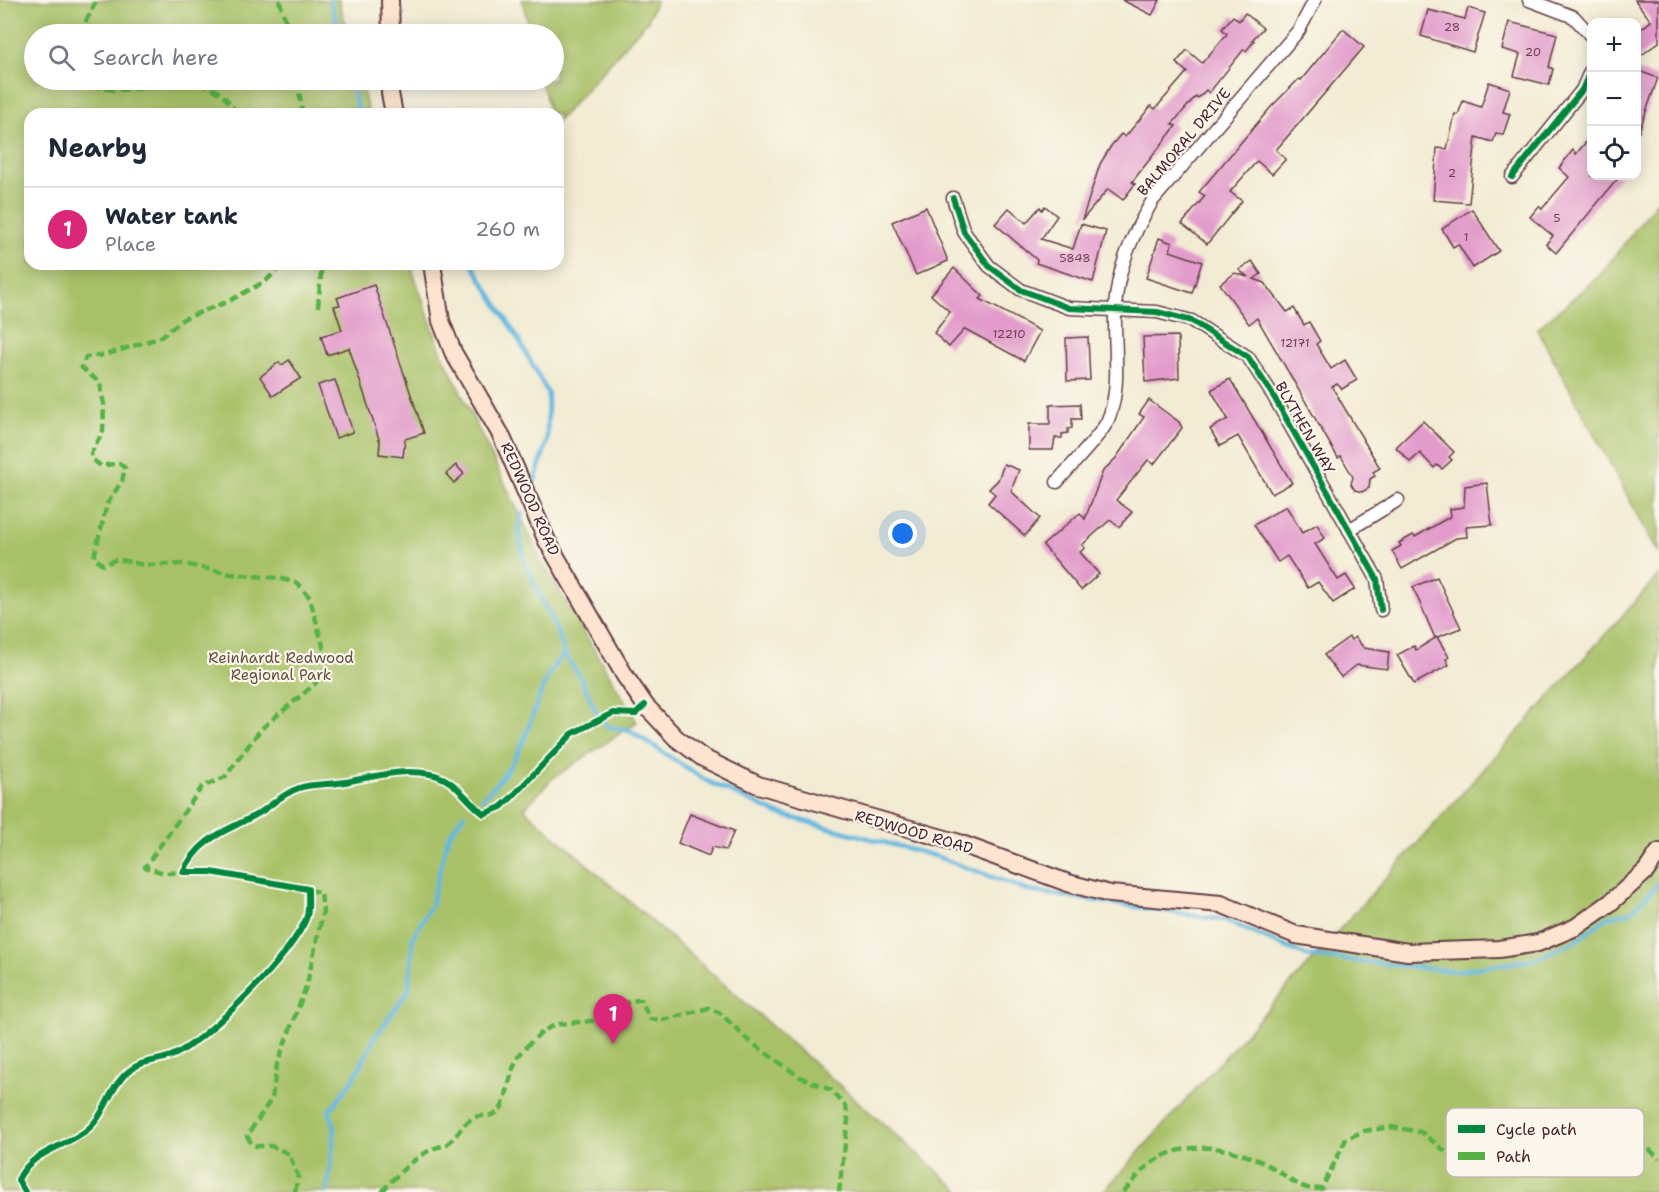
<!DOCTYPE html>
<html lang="en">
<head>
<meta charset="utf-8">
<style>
	:root { --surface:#fff; --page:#f2f2f3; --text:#1f2937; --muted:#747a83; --line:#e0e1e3; --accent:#db2777 }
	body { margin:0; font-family:"Shantell Sans",sans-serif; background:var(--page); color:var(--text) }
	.controls { position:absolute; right:18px; top:18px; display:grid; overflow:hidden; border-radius:12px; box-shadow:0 3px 15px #0003 }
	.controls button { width:54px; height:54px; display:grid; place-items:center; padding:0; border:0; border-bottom:2px solid var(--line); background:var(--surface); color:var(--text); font:30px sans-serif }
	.you { position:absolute; left:903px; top:534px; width:21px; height:21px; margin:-15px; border:4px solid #fff; border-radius:50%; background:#1a73e8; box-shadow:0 0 0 9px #1a73e833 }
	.badge { display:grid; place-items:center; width:39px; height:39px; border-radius:50%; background:var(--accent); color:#fff; font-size:20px; font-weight:700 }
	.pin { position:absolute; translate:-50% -50px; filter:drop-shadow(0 2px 3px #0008) }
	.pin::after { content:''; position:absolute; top:32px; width:21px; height:18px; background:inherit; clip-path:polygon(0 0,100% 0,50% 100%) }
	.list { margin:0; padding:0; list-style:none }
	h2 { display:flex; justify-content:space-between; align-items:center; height:78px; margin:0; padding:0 24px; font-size:26px }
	h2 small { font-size:20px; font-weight:400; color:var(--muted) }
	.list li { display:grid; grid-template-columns:39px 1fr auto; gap:18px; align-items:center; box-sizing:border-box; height:84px; padding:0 24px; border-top:2px solid var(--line) }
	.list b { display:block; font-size:22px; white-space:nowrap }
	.list p { margin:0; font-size:20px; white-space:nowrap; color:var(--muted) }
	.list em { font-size:20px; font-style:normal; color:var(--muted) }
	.icon { flex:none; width:33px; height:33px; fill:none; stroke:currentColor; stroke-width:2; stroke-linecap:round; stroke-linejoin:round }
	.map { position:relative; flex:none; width:1659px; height:1192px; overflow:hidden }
	.search { position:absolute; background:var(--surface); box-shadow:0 3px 15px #0003; left:24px; top:24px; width:540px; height:66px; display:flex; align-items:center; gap:15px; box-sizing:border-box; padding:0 21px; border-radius:33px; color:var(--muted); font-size:22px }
	.panel { position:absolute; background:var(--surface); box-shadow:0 3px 15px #0003; left:24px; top:108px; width:540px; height:162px; border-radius:18px }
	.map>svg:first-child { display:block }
	.green { fill:#a8c167; stroke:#797049; stroke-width:1.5 }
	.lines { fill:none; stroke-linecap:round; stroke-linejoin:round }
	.stream { stroke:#63b8df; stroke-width:4.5 }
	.building { fill:#e29bcb }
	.street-casing { stroke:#633e44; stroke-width:15 }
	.secondary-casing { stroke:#633e44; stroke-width:20 }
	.street { stroke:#fff; stroke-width:12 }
	.secondary { stroke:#fde4d0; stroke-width:16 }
	.quiet { stroke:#57b146; stroke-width:4.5; stroke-dasharray:9 4.5; stroke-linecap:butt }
	.cycleway-casing { stroke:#fbf7ec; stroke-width:10 }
	.cycleway { stroke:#00873e; stroke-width:6 }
	.labels { text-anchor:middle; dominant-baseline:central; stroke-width:4.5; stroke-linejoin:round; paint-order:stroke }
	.number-label { font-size:12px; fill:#703e53 }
	.street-label { font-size:15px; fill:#4a1f2b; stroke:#fbf7ec }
	.park-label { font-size:15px; fill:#66503d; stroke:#fbf7ec }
	.key { fill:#fbf7ec; stroke:#c6b6b2; stroke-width:1.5 }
	.key-label { font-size:16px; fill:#4a1f2b }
</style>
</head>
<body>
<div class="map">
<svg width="1659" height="1192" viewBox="0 0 1659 1192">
	<rect width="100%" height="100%" fill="#fbf7ec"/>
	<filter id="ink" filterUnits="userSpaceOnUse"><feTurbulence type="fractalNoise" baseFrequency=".0167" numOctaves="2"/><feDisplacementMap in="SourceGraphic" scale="12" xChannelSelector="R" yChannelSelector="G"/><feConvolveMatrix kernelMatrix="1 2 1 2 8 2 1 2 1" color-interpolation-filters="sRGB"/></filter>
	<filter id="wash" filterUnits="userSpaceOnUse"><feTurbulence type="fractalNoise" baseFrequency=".008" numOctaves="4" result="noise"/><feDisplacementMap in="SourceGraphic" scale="24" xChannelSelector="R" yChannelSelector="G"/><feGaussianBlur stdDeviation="1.35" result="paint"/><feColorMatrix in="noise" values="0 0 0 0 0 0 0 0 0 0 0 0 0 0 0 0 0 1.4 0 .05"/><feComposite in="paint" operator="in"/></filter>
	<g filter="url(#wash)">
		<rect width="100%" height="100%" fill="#f2ebd3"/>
		<g class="green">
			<path d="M0,0H339L348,34H34V80H360L369,114H30V264H410L441,351L544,565L637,722L552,779L524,809L961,1192H0Z"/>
			<path d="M522,0H656L648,20L558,121V114H550L541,80H554V34H531Z"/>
			<path d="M1659,199V554L1537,329L1600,275Z"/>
			<path d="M1659,575V1192H1103Z"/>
		</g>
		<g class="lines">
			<g class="stream">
				<path d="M330,0L340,34"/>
				<path d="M350,80L359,114"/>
				<path d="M472,264L519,340L548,394L547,441L533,487"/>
				<path d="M523,513L518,527L524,561L560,638L564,654L579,675L596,711L608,727L629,730L705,780L778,814L935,856L1030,891L1224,920L1307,956L1455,971L1532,960L1576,941L1608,917L1631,912L1659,883"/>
				<path d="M482,799C502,780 519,756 528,729C538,702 543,676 564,654"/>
				<path d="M327,1192L335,1127L329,1111L354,1078L374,1039L409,989L413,937L431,905L448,837L464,814"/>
			</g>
		</g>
		<g id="blocks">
			<g class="building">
				<path d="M1122,0H1160L1152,15Z"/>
				<path d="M1635,0H1659V42L1636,59V33L1651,21Z"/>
				<path d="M1468,8L1485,13L1473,52L1421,36L1428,10L1465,19Z"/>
				<path d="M1245,13L1263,28L1252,40L1254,41L1246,51L1244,49L1209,93L1206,90L1198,98L1196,96L1172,124L1176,126L1132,182L1135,184L1123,200L1108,189L1082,220L1100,164L1111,146L1121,134L1125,137L1151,106L1155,109L1187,72L1176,63L1187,50L1202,63L1227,34L1222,29L1233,16L1239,21Z"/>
				<path d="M1509,22L1557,34L1549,67L1553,69L1549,85L1514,76L1520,54L1502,49Z"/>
				<path d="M1343,29L1364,47L1276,150L1286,159L1272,174L1257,161L1230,192L1242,201L1207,244L1182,224L1205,196L1199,192L1271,107L1299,79L1301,80Z"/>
				<path d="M1636,70L1658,78L1638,134H1636Z"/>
				<path d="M1489,82L1510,89L1503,112L1510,114L1503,135L1496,133L1493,142L1476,137L1469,203L1433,200L1437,148L1447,149L1455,114L1458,115L1463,101L1481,107Z"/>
				<path d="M1592,135V176H1620L1556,253L1546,244L1553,236L1530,217L1539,206L1542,209L1569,177L1559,168L1573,150L1576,154Z"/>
				<path d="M1045,206L1057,216L1041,239L1073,249L1081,224L1106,231L1093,282L1036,263L1037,260L995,224L1009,208L1026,223L1040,207L1042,210Z"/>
				<path d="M926,207L948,261L916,275L892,222Z"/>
				<path d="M1472,209L1499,251L1473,268L1458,244L1453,247L1442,229Z"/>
				<path d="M1159,238L1172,243L1170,251L1202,262L1192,293L1146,278Z"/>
				<path d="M1252,261L1261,274L1254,279L1265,283L1287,312L1294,308L1304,325L1309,322L1320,341L1316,344L1331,369L1345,360L1357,380L1342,389L1337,384L1332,387L1380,468L1373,472L1375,476L1370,479L1369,488L1362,492L1355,490L1351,484L1353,477L1341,456L1338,458L1257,318L1249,324L1220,284L1235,273L1248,277L1239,270Z"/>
				<path d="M954,268L983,296L980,299L1040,331L1024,361L965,329L949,347L934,333L950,312L931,295Z"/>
				<path d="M374,285L424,433L405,439L403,457L379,454L380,442L349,348L327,355L321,336L342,330L334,306L340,305L337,298Z"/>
				<path d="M1178,336L1179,378L1145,382L1143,337Z"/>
				<path d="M1088,337L1090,380L1067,381L1066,338Z"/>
				<path d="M289,360L301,378L273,396L260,377L279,362L282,365Z"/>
				<path d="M1230,379L1292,483L1272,494L1238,436L1220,446L1210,429L1228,419L1211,390Z"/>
				<path d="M335,380L353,432L336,438L318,385Z"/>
				<path d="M1149,400L1179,422L1182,428L1154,464L1148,460L1116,500L1132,512L1119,527L1110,520L1082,545L1085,548L1080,552L1099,574L1081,590L1043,545L1080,513L1085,519L1103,471L1116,458L1144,417L1139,414Z"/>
				<path d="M1080,404L1081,419H1072V428L1068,429V433L1062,434V438H1055L1053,450H1029V424H1050V405Z"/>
				<path d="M1423,421L1454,452L1449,457L1452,460L1442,469L1437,465L1434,468L1420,453L1410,462L1396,447Z"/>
				<path d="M1004,464L1019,470L1011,491L1040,518L1025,536L988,503L995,494L989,489L998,480Z"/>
				<path d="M456,465L464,474L454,483L446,474Z"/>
				<path d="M1487,483L1492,525L1466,527L1467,537L1456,538L1402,569L1392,551L1401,546L1399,543L1413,535L1415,537L1451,516L1450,509L1464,507L1465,486Z"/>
				<path d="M1286,506L1302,533L1317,524L1325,538L1315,544L1338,580L1346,575L1355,589L1333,603L1318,582L1308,588L1287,556L1278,562L1254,525Z"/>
				<path d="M1437,577L1461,628L1435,638L1413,587Z"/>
				<path d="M1349,637L1351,640L1355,637L1364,648L1389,652L1387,669L1357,665L1341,677L1324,655Z"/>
				<path d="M1437,637L1449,657L1446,659L1449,665L1414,684L1397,655L1414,646L1416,650Z"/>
				<path d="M690,814L734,831L726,850L712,847L709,856L678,843Z"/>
			</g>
		</g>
	</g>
	<g filter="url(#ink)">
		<use href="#blocks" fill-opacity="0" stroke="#633e44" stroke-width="1.5"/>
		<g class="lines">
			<defs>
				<g id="street">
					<path d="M1529,0L1574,17L1592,37"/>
					<path d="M1512,177L1582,90L1592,67"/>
					<path d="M953,198L964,232L989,266L1021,290L1069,308L1157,312L1192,321L1248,357L1274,397L1377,579L1381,610"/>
					<path d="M1057,482C1070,466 1098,439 1107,422C1122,389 1114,348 1115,312C1116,271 1132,235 1153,200L1299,30L1315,0"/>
					<path d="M1349,530L1398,500"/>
				</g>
				<g id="secondary">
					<path d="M390,0L391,34"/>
					<path d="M390,80V93L394,114"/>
					<path d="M432,264L441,321L453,352L501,435L547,541L625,676L645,705L676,738L703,758L758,785L956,842L1068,883L1110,894L1221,904L1296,935L1408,952L1499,949L1538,943L1576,927L1610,903L1646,871L1659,852"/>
				</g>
			</defs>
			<use href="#street" class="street-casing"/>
			<use href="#secondary" class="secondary-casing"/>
			<use href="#street" class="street"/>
			<use href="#secondary" class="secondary"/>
			<g class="quiet">
				<path d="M279,0L290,34"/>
				<path d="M79,34L97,0"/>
				<path d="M80,80C85,84 91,85 97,87C148,101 203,54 237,114"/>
				<path d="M297,80L303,114"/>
				<path d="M318,307L322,264"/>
				<path d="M189,872L164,873L145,867L202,787L225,777L261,729L315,684L328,665L310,598L297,583L278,578L231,574L184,564L144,565L117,559L103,565L94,557L107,504L122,481L125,468L119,463L101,466L92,459L91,453L103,432L104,405L100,383L81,367L86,357L105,355L161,337L183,319L227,302L266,281L283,264"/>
				<path d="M295,1192L298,1176L289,1154L271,1146H253L247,1136L272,1098L277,1064L307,984L323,912L321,893L304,888"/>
				<path d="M382,1192C396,1175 411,1161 430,1150C435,1147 442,1147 447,1144C457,1137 461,1125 473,1118C480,1114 491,1118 498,1112C507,1105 509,1072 518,1057C526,1046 542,1029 556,1025C573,1021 593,1024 610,1015C624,1006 623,1001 641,1000L650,1019L663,1020L709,1008L720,1013L749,1041L800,1077L831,1090L846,1107L848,1120L839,1192"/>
				<path d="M1123,1192C1133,1182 1144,1167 1156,1160C1193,1137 1243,1149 1278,1171C1293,1181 1304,1192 1322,1188L1346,1139L1364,1131L1391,1127L1421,1132L1456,1160L1478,1164C1492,1156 1502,1145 1515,1136C1579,1092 1609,1108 1659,1159"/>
			</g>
			<defs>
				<g id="cycleway">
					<path d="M1512,177L1582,90L1592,67"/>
					<path d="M953,198L964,232L989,266L1021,290L1069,308L1157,312L1192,321L1248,357L1274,397L1377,579L1381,610"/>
					<path d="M25,1192L18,1180C31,1151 64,1148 87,1130C106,1115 109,1087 129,1071C142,1060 155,1062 171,1056C205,1043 296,951 307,916C309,908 308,897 308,889L211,872H183C202,834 229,831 261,812C274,803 284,793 299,788C314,783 330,785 345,782C374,777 399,768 430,774C455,778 465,800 484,814L501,807L512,797L573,733L613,713L636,714L645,705"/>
				</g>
			</defs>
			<use href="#cycleway" class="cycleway-casing"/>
			<use href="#cycleway" class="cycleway"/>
		</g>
	</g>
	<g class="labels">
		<g class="number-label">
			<text x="1452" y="27">28</text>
			<text x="1533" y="52">20</text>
			<text x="1452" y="173">2</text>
			<text x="1557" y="218">5</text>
			<text x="1466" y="237">1</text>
			<text x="1075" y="258">5848</text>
			<text x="1009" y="334">12210</text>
			<text x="1295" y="343">12171</text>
		</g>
		<g class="street-label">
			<text transform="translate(1184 142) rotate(-50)">BALMORAL DRIVE</text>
			<text transform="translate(1305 428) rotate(60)">BLYTHEN WAY</text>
			<text transform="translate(530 499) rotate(66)">REDWOOD ROAD</text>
			<text transform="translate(914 832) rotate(16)">REDWOOD ROAD</text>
		</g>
		<g class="park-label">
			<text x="281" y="658">Reinhardt Redwood<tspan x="281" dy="17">Regional Park</tspan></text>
		</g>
	</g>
	<rect x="1446" y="1108" width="198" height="69" rx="9" class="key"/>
	<rect x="1458" y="1125" width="27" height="8" fill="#00873e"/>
	<rect x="1458" y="1152" width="27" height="8" fill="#57b146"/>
	<g class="key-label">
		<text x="1496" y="1135">Cycle path</text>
		<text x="1496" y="1162">Path</text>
	</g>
</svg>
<div class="controls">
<button>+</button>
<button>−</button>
<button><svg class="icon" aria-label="locate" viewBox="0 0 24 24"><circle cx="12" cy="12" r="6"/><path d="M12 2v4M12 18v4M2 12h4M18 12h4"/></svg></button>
</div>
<div class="you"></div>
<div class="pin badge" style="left:613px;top:1044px">1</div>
<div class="search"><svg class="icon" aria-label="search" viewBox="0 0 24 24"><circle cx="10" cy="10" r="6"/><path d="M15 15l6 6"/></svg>Search here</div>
<section class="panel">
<h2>Nearby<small></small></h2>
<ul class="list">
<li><span class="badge">1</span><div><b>Water tank</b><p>Place</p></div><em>260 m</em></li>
</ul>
</section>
</div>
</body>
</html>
